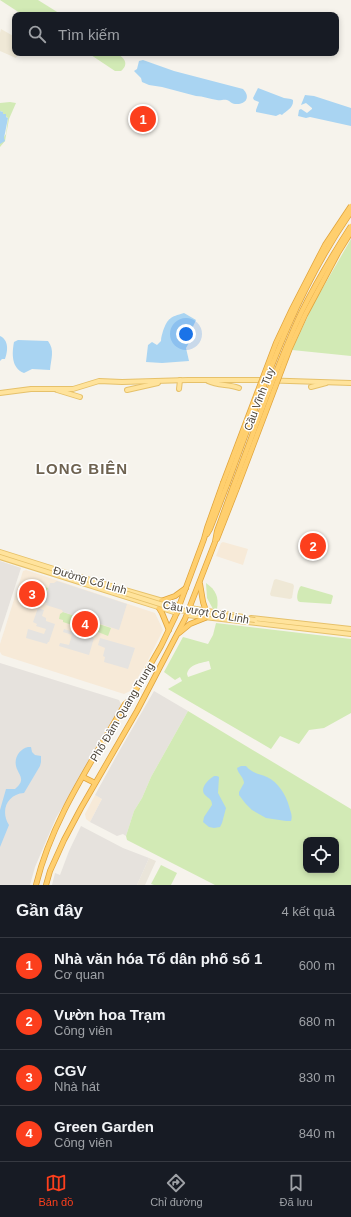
<!DOCTYPE html>
<html lang="vi">
<head>
<meta charset="utf-8">
<style>
	:root { --surface:#171b24; --page:#242831; --text:#f1f3f6; --muted:#9ea1a6; --line:#363941; --accent:#fc3f1d }
	body { margin:0; font-family:Arial,sans-serif; background:var(--page); color:var(--text) }
	.controls { position:absolute; right:12px; bottom:12px; display:grid; overflow:hidden; border-radius:8px; box-shadow:0 2px 6px #0003 }
	.controls button { width:36px; height:36px; display:grid; place-items:center; padding:0; border:0; border-bottom:1px solid var(--line); background:var(--surface); color:var(--text); font:20px sans-serif }
	.you { position:absolute; left:186px; top:334px; width:14px; height:14px; margin:-10px; border:3px solid #fff; border-radius:50%; background:#1a73e8; box-shadow:0 0 0 6px #1a73e833 }
	.badge { display:grid; place-items:center; width:26px; height:26px; border-radius:50%; background:var(--accent); color:#fff; font-size:13px; font-weight:700 }
	.pin { position:absolute; translate:-50% -50%; border:2px solid #fff; box-shadow:0 1px 4px #0006 }
	.list { margin:0; padding:0; list-style:none }
	h2 { display:flex; justify-content:space-between; align-items:center; height:52px; margin:0; padding:0 16px; font-size:17px }
	h2 small { font-size:13px; font-weight:400; color:var(--muted) }
	.list li { display:grid; grid-template-columns:26px 1fr auto; gap:12px; align-items:center; box-sizing:border-box; height:56px; padding:0 16px; border-top:1px solid var(--line) }
	.list b { display:block; font-size:15px; white-space:nowrap }
	.list p { margin:0; font-size:13px; white-space:nowrap; color:var(--muted) }
	.list em { font-size:13px; font-style:normal; color:var(--muted) }
	.icon { flex:none; width:22px; height:22px; fill:none; stroke:currentColor; stroke-width:2; stroke-linecap:round; stroke-linejoin:round }
	.map { position:relative; flex:none; width:351px; height:885px; overflow:hidden }
	.search { position:absolute; background:var(--surface); box-shadow:0 2px 6px #0003; left:12px; right:12px; top:12px; height:44px; display:flex; align-items:center; gap:10px; box-sizing:border-box; padding:0 14px; border-radius:8px; color:var(--muted); font-size:15px }
	.sheet { height:276px; background:var(--surface) }
	nav { display:flex; justify-content:space-around; align-items:center; box-sizing:border-box; height:56px; border-top:1px solid var(--line); background:var(--surface); font-size:11px; color:var(--muted) }
	nav a { display:grid; justify-items:center; gap:2px }
	nav .on { color:var(--accent) }
	.map>svg:first-child { display:block }
	.residential { fill:#eae5da }
	.commercial { fill:#f7ead8 }
	.industrial { fill:#e6e2dd }
	.education { fill:#efe8d6 }
	.green { fill:#d2eab5; fill-rule:evenodd }
	.parking { fill:#e5e3e0 }
	.water { fill:#a9d4f2 }
	.lines { fill:none; stroke-linecap:round; stroke-linejoin:round }
	.primary-casing { stroke:#e6c16a; stroke-width:6 }
	.highway-casing { stroke:#e0a43c; stroke-width:6 }
	.primary { stroke:#ffe39c; stroke-width:4 }
	.highway { stroke:#ffcf6e; stroke-width:4.5 }
	.primary-bridge-casing { stroke:#e6c16a; stroke-width:6; stroke-linecap:butt }
	.highway-bridge-casing { stroke:#e0a43c; stroke-width:6; stroke-linecap:butt }
	.primary-bridge { stroke:#ffe39c; stroke-width:4 }
	.highway-bridge { stroke:#ffcf6e; stroke-width:4.5 }
	.labels { text-anchor:middle; dominant-baseline:central; stroke-width:3; stroke-linejoin:round; paint-order:stroke }
	.street-label { font-size:11px; fill:#4b4439; stroke:#fff }
	.district-label { font-size:15px; font-weight:bold; letter-spacing:1px; fill:#6e6250; stroke:#fff }
</style>
</head>
<body>
<div class="map">
<svg width="351" height="885" viewBox="0 0 351 885">
	<rect width="100%" height="100%" fill="#f6f3ec"/>
	<path class="residential" d="M149,858L156,861L145,885H137Z"/>
	<g class="commercial">
		<path d="M223,542L248,549L243,565L216,556L221,543Z"/>
		<path d="M26,570L155,613L163,630L147,662L130,691L124,694L2,655L0,652V644L23,571Z"/>
		<path d="M95,795L102,799L90,822L86,819L85,814Z"/>
	</g>
	<g class="industrial">
		<path d="M0,561L21,568L0,633Z"/>
		<path d="M0,663L119,700L122,706L56,818L35,867L30,885H0Z"/>
		<path d="M154,691L188,711L151,777L142,798L134,811L126,836L123,834L117,836L90,822L102,799L95,795L117,755Z"/>
		<path d="M81,826L123,848L149,858L137,885H52L55,873L60,875L69,851Z"/>
	</g>
	<g class="education">
		<path d="M1,29L15,37V53H18L16,58L0,51V33Z"/>
		<path d="M276,579L293,584L294,586L292,598L290,599L271,596L270,594L274,580Z"/>
	</g>
	<g class="green">
		<path d="M0,0H38L62,15H23Z"/>
		<path d="M88,53C96,53 107,51 114,53C124,56 130,64 121,71H115Z"/>
		<path d="M10,102L16,103L9,119L5,141L0,147V143L6,134L8,118L3,114V112L0,111V103Z"/>
		<path d="M351,239V356L292,350L314,303Z"/>
		<path d="M310,538L318,539V555L307,553Z"/>
		<path d="M25,581L48,588L43,602L40,601L30,606L21,604L22,602L20,601L25,588L23,587Z"/>
		<path d="M206,583C216,590 219,597 217,609H213L207,598Z"/>
		<path d="M301,586L332,595L333,596L331,604L300,602L298,601C296,597 298,589 301,586Z"/>
		<path d="M63,612L111,628L108,636L98,632V631L85,626L84,629L63,622V620L59,619L60,614Z"/>
		<path d="M216,623L351,639V713L324,728L309,730L299,744L280,736L271,749L168,689L182,681L180,677L175,680L164,672L183,637L208,644L213,635ZM209,661L211,669L188,677L187,674C189,664 201,663 209,661Z"/>
		<path d="M188,711L351,809V885H215L127,840L126,836L134,811L142,798L151,777ZM306,840H336V870H306Z"/>
		<path d="M161,865L177,873L171,885H154L151,884Z"/>
	</g>
	<g class="parking">
		<path d="M57,581L127,604L119,630L63,612L62,610L46,605L47,603L44,602L50,583H54Z"/>
		<path d="M38,608L44,610L42,616L46,618V621L55,624L49,642H48L47,644L26,638L28,629L44,634L46,629L36,626L37,624L33,622Z"/>
		<path d="M64,629L94,638L89,655L59,646L60,643L69,645L72,635L63,632Z"/>
		<path d="M100,638L135,648L128,669L104,662L105,657L103,656L105,648L98,645Z"/>
	</g>
	<g class="water">
		<path d="M143,60L174,71L243,89C251,97 246,105 235,104C232,104 230,101 227,100C223,99 221,101 217,100C210,99 203,96 196,96L162,87L149,85L142,82L141,78L134,71L137,69L139,61Z"/>
		<path d="M258,88L284,98L291,99L293,100C294,108 286,111 282,115L280,114L276,116L256,112V110L259,102L254,100L253,98Z"/>
		<path d="M305,95L314,96L351,108V126L310,117L306,118L298,116L299,110L301,109L307,113L312,109V108L306,103L301,105Z"/>
		<path d="M0,111L3,112V114H6V117L8,118L4,138L5,141L0,144Z"/>
		<path d="M184,313L196,320L190,333L191,339L186,348L189,361L162,363L146,362L148,345L152,342L157,345L161,341C161,337 162,335 163,331C168,318 170,317 184,313Z"/>
		<path d="M0,336C9,340 8,351 5,359H2L0,361Z"/>
		<path d="M18,340L48,341C55,350 51,359 50,370L32,369L24,373C11,368 12,353 14,342Z"/>
		<path d="M28,747H31L32,752L35,755L41,756V762L40,766L24,793C7,794 0,811 9,825L0,847V810L6,789H15C27,779 18,775 16,766C14,757 20,749 28,747Z"/>
		<path d="M241,766H246C253,774 258,773 267,777C278,782 286,795 289,806C290,811 293,815 291,821H286L266,818L252,810L245,803L239,795V792L244,783C243,776 238,774 237,768Z"/>
		<path d="M214,776H217L219,777L218,793L226,808L222,823L220,827L214,828L209,827L203,822L204,817L212,805C212,799 209,799 205,795C199,788 209,779 214,776Z"/>
	</g>
	<g class="lines">
		<defs>
			<g id="primary">
				<path d="M208,381C218,386 229,384 239,388"/>
				<path d="M311,387L326,383"/>
				<path d="M179,389L180,380"/>
				<path d="M57,390L80,397"/>
				<path d="M127,390L158,383"/>
				<path d="M0,393L31,389H73L99,381L122,382L188,380H259L351,383"/>
				<path d="M0,552L70,574L180,606"/>
				<path d="M0,557L177,613"/>
				<path d="M190,608L243,617"/>
				<path d="M187,615L351,634"/>
				<path d="M251,618L351,629"/>
			</g>
			<g id="highway">
				<path d="M207,534L210,529L227,485"/>
				<path d="M217,539L237,488"/>
				<path d="M200,584L203,602L206,611"/>
				<path d="M161,601L175,596L186,588"/>
				<path d="M159,608L162,613L169,630"/>
				<path d="M179,633L190,624L205,618"/>
				<path d="M83,777L95,783"/>
				<path d="M36,885C52,819 92,762 125,704L130,700L161,646L175,617L204,539L207,528L223,483"/>
				<path d="M46,885L50,871L64,840L81,808L137,711L185,619L215,542L217,531L233,487"/>
			</g>
		</defs>
		<use href="#primary" class="primary-casing"/>
		<use href="#highway" class="highway-casing"/>
		<use href="#primary" class="primary"/>
		<use href="#highway" class="highway"/>
		<defs>
			<path id="primary-bridge" d="M112,589L179,610L255,620"/>
			<g id="highway-bridge">
				<path d="M223,483L276,343L292,309L325,245L351,206"/>
				<path d="M227,485C262,391 293,295 351,212"/>
				<path d="M233,487C255,429 275,369 301,313C316,283 333,254 351,226"/>
				<path d="M237,488L290,348L305,315L338,253L351,232"/>
			</g>
		</defs>
		<use href="#primary-bridge" class="primary-bridge-casing"/>
		<use href="#highway-bridge" class="highway-bridge-casing"/>
		<use href="#primary-bridge" class="primary-bridge"/>
		<use href="#highway-bridge" class="highway-bridge"/>
	</g>
	<g class="labels">
		<g class="street-label">
			<text transform="translate(259 399) rotate(-69)">Cầu Vĩnh Tuy</text>
			<text transform="translate(90 580) rotate(16)">Đường Cổ Linh</text>
			<text transform="translate(206 612) rotate(10)">Cầu vượt Cổ Linh</text>
			<text transform="translate(122 712) rotate(-59)">Phố Đàm Quang Trung</text>
		</g>
		<g class="district-label">
			<text x="82" y="468">LONG BIÊN</text>
		</g>
	</g>
</svg>
<div class="controls">
<button><svg class="icon" aria-label="locate" viewBox="0 0 24 24"><circle cx="12" cy="12" r="6"/><path d="M12 2v4M12 18v4M2 12h4M18 12h4"/></svg></button>
</div>
<div class="you"></div>
<div class="pin badge" style="left:143px;top:119px">1</div>
<div class="pin badge" style="left:313px;top:546px">2</div>
<div class="pin badge" style="left:32px;top:594px">3</div>
<div class="pin badge" style="left:85px;top:624px">4</div>
<div class="search"><svg class="icon" aria-label="search" viewBox="0 0 24 24"><circle cx="10" cy="10" r="6"/><path d="M15 15l6 6"/></svg>Tìm kiếm</div>
</div>
<section class="sheet">
<h2>Gần đây<small>4 kết quả</small></h2>
<ul class="list">
<li><span class="badge">1</span><div><b>Nhà văn hóa Tổ dân phố số 1</b><p>Cơ quan</p></div><em>600 m</em></li>
<li><span class="badge">2</span><div><b>Vườn hoa Trạm</b><p>Công viên</p></div><em>680 m</em></li>
<li><span class="badge">3</span><div><b>CGV</b><p>Nhà hát</p></div><em>830 m</em></li>
<li><span class="badge">4</span><div><b>Green Garden</b><p>Công viên</p></div><em>840 m</em></li>
</ul>
</section>
<nav>
<a class="on"><svg class="icon" aria-label="map" viewBox="0 0 24 24"><path d="M3 6l6-2 6 2 6-2v14l-6 2-6-2-6 2zM9 4v14M15 6v14"/></svg>Bản đồ</a>
<a><svg class="icon" aria-label="directions" viewBox="0 0 24 24"><path d="M12 3l9 9-9 9-9-9zM9 14v-3h6M13 9l2 2-2 2"/></svg>Chỉ đường</a>
<a><svg class="icon" aria-label="saved" viewBox="0 0 24 24"><path d="M7 4h10v16l-5-4-5 4z"/></svg>Đã lưu</a>
</nav>
</body>
</html>
